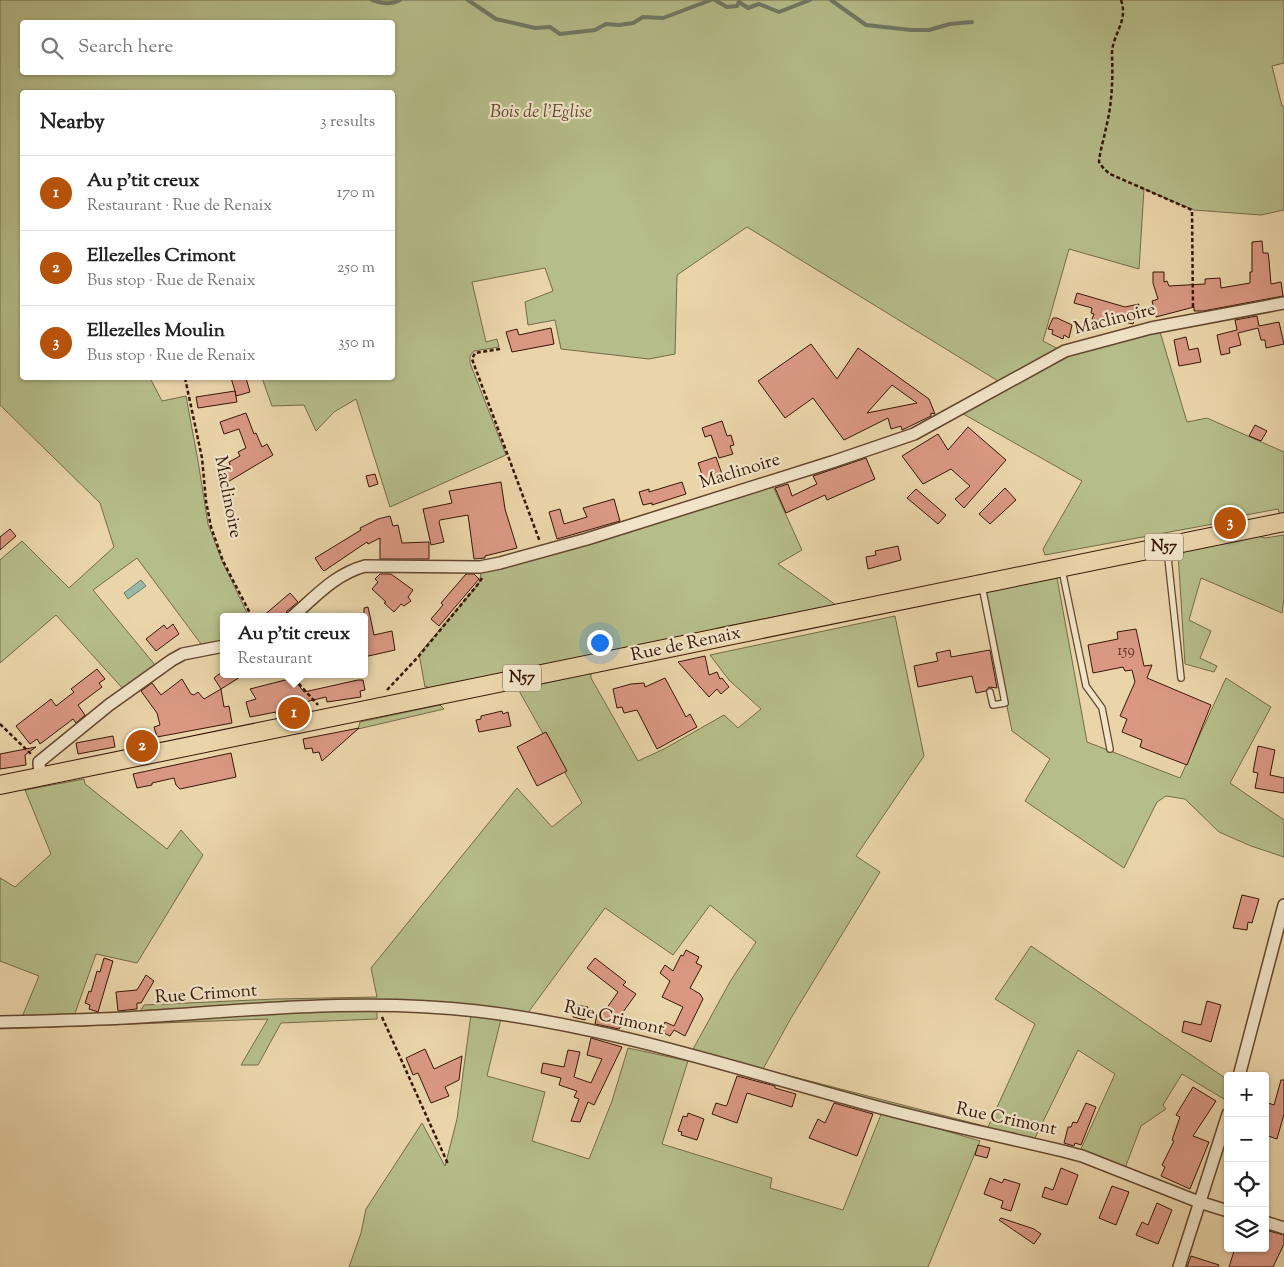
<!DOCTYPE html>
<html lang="en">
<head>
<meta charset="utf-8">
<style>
	:root { --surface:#fff; --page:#f2f2f2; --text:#222; --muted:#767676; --line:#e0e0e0; --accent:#b45309 }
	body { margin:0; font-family:"Sorts Mill Goudy",serif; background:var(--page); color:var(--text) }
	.controls { position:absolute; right:15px; bottom:15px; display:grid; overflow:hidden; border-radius:5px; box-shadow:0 1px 4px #0004 }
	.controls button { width:45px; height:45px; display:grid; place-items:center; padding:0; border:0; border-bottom:1px solid var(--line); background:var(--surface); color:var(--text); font:25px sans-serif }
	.you { position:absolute; left:599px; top:642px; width:18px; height:18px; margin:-12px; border:4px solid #fff; border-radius:50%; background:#1a73e8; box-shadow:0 0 0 8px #1a73e833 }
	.badge { display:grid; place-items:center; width:32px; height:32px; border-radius:50%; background:var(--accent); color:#fff; font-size:16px; font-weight:700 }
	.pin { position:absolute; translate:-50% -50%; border:2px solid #fff; box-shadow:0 1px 5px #0006 }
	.popup { position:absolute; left:220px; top:613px; width:148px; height:65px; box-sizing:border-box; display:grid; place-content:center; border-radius:5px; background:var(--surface); filter:drop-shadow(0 1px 4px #0005); font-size:16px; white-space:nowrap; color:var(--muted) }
	.popup b { font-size:19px; color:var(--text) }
	.popup::after { content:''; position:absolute; left:50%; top:100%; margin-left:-10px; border:10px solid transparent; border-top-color:var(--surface) }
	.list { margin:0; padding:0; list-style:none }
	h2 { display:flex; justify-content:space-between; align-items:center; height:65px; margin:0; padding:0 20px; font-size:21px }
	h2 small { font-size:16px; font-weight:400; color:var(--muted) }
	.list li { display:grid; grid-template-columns:32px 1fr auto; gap:15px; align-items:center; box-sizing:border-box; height:75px; padding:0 20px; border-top:1px solid var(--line) }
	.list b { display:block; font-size:19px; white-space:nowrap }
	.list p { margin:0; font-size:16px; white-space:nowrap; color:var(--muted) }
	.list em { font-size:16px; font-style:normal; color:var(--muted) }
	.icon { flex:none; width:28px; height:28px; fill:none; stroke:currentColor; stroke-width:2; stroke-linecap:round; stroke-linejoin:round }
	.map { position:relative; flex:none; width:1284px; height:1267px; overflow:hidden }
	.search { position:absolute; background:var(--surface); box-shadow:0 1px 4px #0004; left:20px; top:20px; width:375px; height:55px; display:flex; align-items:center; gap:12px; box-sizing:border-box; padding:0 18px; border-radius:5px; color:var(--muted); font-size:19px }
	.panel { position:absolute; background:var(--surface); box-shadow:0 1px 4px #0004; left:20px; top:90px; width:375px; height:290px; border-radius:5px }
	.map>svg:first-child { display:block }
	.green { fill:#b5bd8a; stroke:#766a48; fill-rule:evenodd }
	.water { fill:#98b9a5; stroke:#717865 }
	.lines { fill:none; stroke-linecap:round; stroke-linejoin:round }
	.stream { stroke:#717865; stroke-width:4 }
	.building { fill:#da9883; stroke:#371605; fill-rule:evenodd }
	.lane-casing { stroke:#64462e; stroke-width:8 }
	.street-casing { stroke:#64462e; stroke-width:14 }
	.primary-casing { stroke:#371605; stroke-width:20 }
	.path { stroke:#371605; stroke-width:2.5; stroke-dasharray:4 2.5; stroke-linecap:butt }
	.lane { stroke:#f1e4c8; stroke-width:5.5 }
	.street { stroke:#f1e4c8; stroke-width:11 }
	.primary { stroke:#ead5aa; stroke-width:18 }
	.labels { text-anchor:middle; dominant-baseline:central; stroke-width:4.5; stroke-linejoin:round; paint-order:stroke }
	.number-label { font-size:15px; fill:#603624 }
	.shield { fill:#f1e4c8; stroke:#6f5440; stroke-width:1 }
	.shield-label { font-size:16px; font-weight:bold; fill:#371605 }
	.park-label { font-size:18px; font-style:italic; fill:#5d482d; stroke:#f1e4c8 }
	.street-label { font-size:18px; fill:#371605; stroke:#f1e4c8 }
</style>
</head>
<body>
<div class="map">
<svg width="1284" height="1267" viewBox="0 0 1284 1267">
	<rect width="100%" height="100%" fill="#ead5aa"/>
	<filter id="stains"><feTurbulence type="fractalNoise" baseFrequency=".004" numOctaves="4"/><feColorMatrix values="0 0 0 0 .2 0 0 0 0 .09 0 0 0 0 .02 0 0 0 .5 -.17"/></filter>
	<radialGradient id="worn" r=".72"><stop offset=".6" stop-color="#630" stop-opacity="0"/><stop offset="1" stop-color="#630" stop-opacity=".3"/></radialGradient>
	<g class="green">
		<path d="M0,0H1284V63L1272,66L1282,106H1284V210L1261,215L1194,210L1144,189L1139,269L1069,249L1043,341L1062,351L1003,384L747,227L677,275L675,354L649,359L561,349L555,320L528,325L525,302L553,291L545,268L472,282L486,342L497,339L499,347L474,351L470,356V363L506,455L390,507L356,399L334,412L316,431L304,405L272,406L262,378H392V92H22V378H150L162,401L186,396L198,461L208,524L222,561L249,617H224V644L204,648L137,558L93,590L155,665L125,691L56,615L0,663V560L22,541L69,588L114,547L100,503L0,405ZM22,22H392V72H22Z"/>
		<path d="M1160,332L1187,422L1207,418L1284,452V515H1280L1278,509L1213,521V524L1045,555L1043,549L1082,481L958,411L1063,356L1080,350Z"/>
		<path d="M771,482L802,550L778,564L836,605L717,628V630L428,690L427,686L425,687L419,654L479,583L482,569Z"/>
		<path d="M1284,535V598L1282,613L1201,578L1189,620L1211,631L1200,658L1217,666L1214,672L1185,664L1178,553L1258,536L1265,538Z"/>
		<path d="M1057,578L1087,742L1180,778L1226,678L1271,707L1230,783L1284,820V857L1251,846L1219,832L1185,799L1166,796L1157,802L1124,868L1025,801L1050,759L1012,731L984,592Z"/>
		<path d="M895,616L924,756L856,856L880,872L791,1018L763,1069L988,1127L1035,1024L995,999L1031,946L1228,1080L1224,1099L1182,1074L1163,1105L1166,1109L1141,1126L1125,1168L1080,1151L1115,1074L1078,1050L1034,1140L884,1105L692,1051L731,980L756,942L710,905L673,955L605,908L527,1014L481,1008L139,1013L144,1005L276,999L377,997L371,968L517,788L552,827L582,803L518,689L591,673V678L638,761L664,749L724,715L738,728L761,709L729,680L710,655Z"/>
		<path d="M440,705L444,709L358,729L360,722Z"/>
		<path d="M84,779L85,784L167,849L181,830L203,855L137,963L96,954L74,1016L22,1017L39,976L0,961V878L15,887L51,854L25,790Z"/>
		<path d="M377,1010V1019L281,1023L258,1065H241L268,1019L0,1029V1026L272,1013Z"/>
		<path d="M471,1014L501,1019L487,1076L545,1092L532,1141L589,1159L612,1101L628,1048L688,1061L662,1144L772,1178L770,1188L843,1210L882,1112L980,1141L928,1267H349L361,1233L366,1209L422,1123L445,1166L457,1119Z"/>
	</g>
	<path class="water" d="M141,580L146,586L128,599L124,593Z"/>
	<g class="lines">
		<g class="stream">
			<path d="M372,0C382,4 391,5 400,0"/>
			<path d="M468,0L496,19L535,28L550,27L560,34L595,30L606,24L619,25L633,23L643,17L663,18L711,0"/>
			<path d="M715,0L727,7L737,6L739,2L748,8L759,4L779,12L810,0"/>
			<path d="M831,0L866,25L911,30H929L950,24L972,22"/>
		</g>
	</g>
	<g class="building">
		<path d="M1262,241L1263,253H1268L1269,260L1271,284L1281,282L1283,296L1203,311H1194V307L1156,317L1152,301L1158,299L1153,283V272H1164V282L1167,281L1169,286L1205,284V279L1220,278L1221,288L1250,283V272H1252V242Z"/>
		<path d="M1077,293L1125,307L1139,304L1133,324L1105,317L1104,322L1092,319L1094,314L1091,313L1092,308L1074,303Z"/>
		<path d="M1257,316L1259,326L1279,322L1284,344L1266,348L1265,340H1261L1258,328L1238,333L1241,345L1229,348L1230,353L1221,355L1217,335L1237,330L1235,320Z"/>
		<path d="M1053,318H1057L1072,325L1069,338L1064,335L1063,339L1052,334L1053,330L1048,329Z"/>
		<path d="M551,328L554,344L512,352L506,332L517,329L519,335Z"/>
		<path d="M1186,337L1189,350L1198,348L1201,362L1179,366L1174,340Z"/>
		<path d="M811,344L837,379L858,348L929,399L935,414L931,413V416L902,430L901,426L891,429L888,418L844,440L813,398L785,418L758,381ZM892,385L917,403L867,413Z"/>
		<path d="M231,378H246L250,392L236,396L235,391L237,402L198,408L196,397L235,391Z"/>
		<path d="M246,413L254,434L256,433L262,447L267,444L273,455L226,483L220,471L230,465L229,462L240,456L238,452L246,448L239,429L224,434L220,422Z"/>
		<path d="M722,421L727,436L731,435L734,445L730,446L733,454L719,458L711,435L705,437L702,428Z"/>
		<path d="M1255,425L1267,431L1261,441L1249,436Z"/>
		<path d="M968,427L1006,460L964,508L955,499L970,486L951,469L923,484L902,456L938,434L948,450Z"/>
		<path d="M716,457L722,474L704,480L698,463Z"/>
		<path d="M866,458L875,479L827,500L825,495L786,513L775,488L788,484L792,496L817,484L813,476Z"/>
		<path d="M375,474L378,484L369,487L366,476Z"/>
		<path d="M501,482L505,509L517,548L485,556V558L474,559L468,515L440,520L439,522L444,542L431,545L423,509L452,503L449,491Z"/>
		<path d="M682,482L686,494L652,505V503L643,505L639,492L649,489V492Z"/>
		<path d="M1005,488L1016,500L990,524L979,514Z"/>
		<path d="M916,489L946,515L938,524L907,498Z"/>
		<path d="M614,499L620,521L557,539L549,512L560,509L564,524L587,517L583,508Z"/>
		<path d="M390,516L393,526L398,525L402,543L429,542V559H380V538L368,544L367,542L324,571L322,569L315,558L361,530L360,528L378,519Z"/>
		<path d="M10,529L16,536L0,550V537Z"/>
		<path d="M898,546L901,560L868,569L866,557L876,555L875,551Z"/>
		<path d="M380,574H391L413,590L408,597L411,601L404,606L401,604L394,612L384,603L386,602L372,589L378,582L375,579Z"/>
		<path d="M466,574H474L479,579L439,626L431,619L443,605L441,603Z"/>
		<path d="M290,593L298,602L287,611L285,617H262Z"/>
		<path d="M368,607L374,635L392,631L395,650L364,657V608Z"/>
		<path d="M173,624L179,634L156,651L146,639L164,625L167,629Z"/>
		<path d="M1136,629L1144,666L1152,665L1147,678L1211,705L1187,765L1140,747L1142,740L1122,732L1127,719L1120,716L1135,682L1132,670L1125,671L1123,667L1093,673L1088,645L1118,639L1117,632Z"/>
		<path d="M950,650L951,657L990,650L997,688L989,687L986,691L976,693L972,676L918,687L914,666L938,661L936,653Z"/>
		<path d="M705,656L709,675L717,672L720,679L722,678L729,687L721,694L717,689L709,697L678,662Z"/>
		<path d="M97,669L105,679L99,683L102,687L78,705L85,715L76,723L73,719L40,744L37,739L30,744L16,726L51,699L56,706L74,692L71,689Z"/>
		<path d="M219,674H245L221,689L224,707L229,706L232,723L157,737L154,727L160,725L157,713L141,691L152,683L161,695L182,679L191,694L194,695L198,692L204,699L221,689L214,678Z"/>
		<path d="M293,678L304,692L358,680H363L365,690L360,691L361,697L327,702L326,697L305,702L307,708L286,713L276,714V712L250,717L246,702L256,699L250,689Z"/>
		<path d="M665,678L686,717L690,714L697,727L657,749L637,710L624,713L622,707L617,708L613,689L631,684L644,683L645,687Z"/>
		<path d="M502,711L503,714L508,712L511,726L479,732L476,720L481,719V716Z"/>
		<path d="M359,728L322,761L319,752L313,753L312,748L305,749L303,739Z"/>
		<path d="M546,732L567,771L537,786L517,747Z"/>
		<path d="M113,736L115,747L78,754L76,743Z"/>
		<path d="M1258,746L1275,750L1270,775L1284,778V793L1255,788L1258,773L1253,772Z"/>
		<path d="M36,747L25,755L26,765L0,769V754Z"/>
		<path d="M231,753L236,777L180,789L176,785L174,778L152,783V785L137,788L133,774Z"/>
		<path d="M1242,895L1259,899L1252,923L1248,922L1247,930L1233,928Z"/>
		<path d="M686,950L699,957L696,963L702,966L690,988L700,994L703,999L685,1036L674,1030L670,1036L660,1031L665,1022L674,1026L683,1007L662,997L670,981L660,973L665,965L673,971L681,955L683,956Z"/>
		<path d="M104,958L113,961L98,1012L89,1009L90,1005L85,1003L89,991L91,992L97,971L100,972Z"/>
		<path d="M595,958L626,982L623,985L636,994L618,1019L625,1021L619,1029L595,1024L597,1014L602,1015L618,992L587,968Z"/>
		<path d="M146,975L154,981L141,1003H137V1009L118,1011L116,992L137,990Z"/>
		<path d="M1207,1001L1221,1005L1211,1042L1182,1032L1184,1021L1201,1025Z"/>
		<path d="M576,1005L588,1007L585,1020L573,1017Z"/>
		<path d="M591,1038L622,1047L594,1105L588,1102L580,1122L571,1121L579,1099L574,1097L577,1091L559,1085L561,1078L541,1073L543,1063L564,1067L568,1050L580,1052L574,1077L591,1083L602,1059L587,1055Z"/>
		<path d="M425,1049L434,1069L462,1056L459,1080L445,1087L449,1096L431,1103L418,1073L413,1075L406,1058Z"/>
		<path d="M737,1076L775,1086V1088L796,1094L792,1107L747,1093L737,1123L712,1114L716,1103L726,1106L727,1105Z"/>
		<path d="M1281,1080H1284V1114L1277,1139L1265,1135V1114L1268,1103L1274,1105Z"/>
		<path d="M1193,1087L1216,1101L1193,1136L1209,1142L1190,1189L1161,1176L1165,1167L1162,1165L1174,1141L1172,1140L1180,1117L1176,1115Z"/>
		<path d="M834,1103L873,1114L857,1156L809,1138L818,1119L825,1123Z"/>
		<path d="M1086,1103L1096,1107L1081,1145L1075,1143L1074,1146L1064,1143L1068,1127H1071L1073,1122L1077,1123Z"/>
		<path d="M688,1113L704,1119L697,1140L681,1135L682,1132L678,1131L683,1116L687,1117Z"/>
		<path d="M978,1145L990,1148L987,1158L975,1155Z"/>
		<path d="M1061,1168L1078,1175L1067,1205L1042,1197L1045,1187L1053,1190Z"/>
		<path d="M990,1178L1002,1183L1004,1179L1020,1184L1011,1211L1001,1208L1003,1201L984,1194Z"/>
		<path d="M1112,1186L1129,1192L1116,1225L1099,1218Z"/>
		<path d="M1157,1203L1172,1210L1158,1244L1136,1235L1142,1222L1148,1225Z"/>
		<path d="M1001,1218L1034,1229L1041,1234L1034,1244L999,1220Z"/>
		<path d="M1265,1230L1284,1235V1244L1273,1267H1229L1235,1248H1265Z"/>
		<path d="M1191,1256L1219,1265L1218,1267H1187Z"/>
	</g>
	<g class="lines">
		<defs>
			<g id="lane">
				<path d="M1167,549L1181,678"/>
				<path d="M1062,570L1086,686L1102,708L1110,749"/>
				<path d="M982,586L1005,703L993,705L990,692"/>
			</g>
			<g id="street">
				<path d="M292,617C315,597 335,574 365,566L480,567L500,563L587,539L832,462L914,434L1065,351L1151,328L1284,303"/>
				<path d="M40,777L39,762L109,705L172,660L183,654L224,646"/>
				<path d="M0,1022C47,1021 94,1020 141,1017C253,1010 365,998 477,1011C605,1026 728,1066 852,1100C921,1120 992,1134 1063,1151L1082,1156L1199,1202L1228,1211"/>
				<path d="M1239,1076L1284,905"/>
				<path d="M1265,1222L1284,1228"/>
				<path d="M1179,1267L1228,1114"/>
			</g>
			<path id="primary" d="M0,785L1284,522"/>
		</defs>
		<use href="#lane" class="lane-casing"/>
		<use href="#street" class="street-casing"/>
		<use href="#primary" class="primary-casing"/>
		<g class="path">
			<path d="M1121,0C1129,22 1111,35 1112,56C1113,79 1112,104 1106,128C1104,139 1100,150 1099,162L1104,169L1110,174L1192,210L1193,309"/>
			<path d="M500,349L475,353L472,359L540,542"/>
			<path d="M185,378L202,458L206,501L211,527L223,561L252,617"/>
			<path d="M290,674L318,705"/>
			<path d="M387,690L418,657L479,583L482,578"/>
			<path d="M0,724L31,754"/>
			<path d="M382,1017L448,1164"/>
		</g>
		<use href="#lane" class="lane"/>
		<use href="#street" class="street"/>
		<use href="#primary" class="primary"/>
	</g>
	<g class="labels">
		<g class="number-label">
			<text x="1126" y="651">159</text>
		</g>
		<g class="shield">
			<rect x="1145" y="533.5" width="38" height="27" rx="4"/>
			<rect x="503" y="664.5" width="38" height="27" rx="4"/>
		</g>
		<g class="shield-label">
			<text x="1164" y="547">N57</text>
			<text x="522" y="678">N57</text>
		</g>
		<g class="park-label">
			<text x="541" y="113">Bois de l'Eglise</text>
		</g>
		<g class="street-label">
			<text transform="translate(1115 320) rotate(-14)">Maclinoire</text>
			<text transform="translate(740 472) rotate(-17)">Maclinoire</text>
			<text transform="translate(227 497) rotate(79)">Maclinoire</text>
			<text transform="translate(686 645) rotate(-12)">Rue de Renaix</text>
			<text transform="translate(206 995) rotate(-4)">Rue Crimont</text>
			<text transform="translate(614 1019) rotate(13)">Rue Crimont</text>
			<text transform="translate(1006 1120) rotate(12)">Rue Crimont</text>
		</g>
	</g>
	<rect width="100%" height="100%" filter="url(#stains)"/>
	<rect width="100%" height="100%" fill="url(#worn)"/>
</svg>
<div class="controls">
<button>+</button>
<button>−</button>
<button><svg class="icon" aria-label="locate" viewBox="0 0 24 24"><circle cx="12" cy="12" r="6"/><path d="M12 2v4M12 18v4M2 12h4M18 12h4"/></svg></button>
<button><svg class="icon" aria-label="layers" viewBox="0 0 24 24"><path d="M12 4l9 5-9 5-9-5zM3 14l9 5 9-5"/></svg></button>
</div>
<div class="you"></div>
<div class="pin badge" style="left:294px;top:713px">1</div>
<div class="popup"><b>Au p'tit creux</b>Restaurant</div>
<div class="pin badge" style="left:142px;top:746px">2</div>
<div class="pin badge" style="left:1230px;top:523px">3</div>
<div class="search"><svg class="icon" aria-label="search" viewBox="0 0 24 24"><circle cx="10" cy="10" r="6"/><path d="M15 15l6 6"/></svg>Search here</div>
<section class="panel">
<h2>Nearby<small>3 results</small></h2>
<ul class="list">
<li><span class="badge">1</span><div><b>Au p'tit creux</b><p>Restaurant · Rue de Renaix</p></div><em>170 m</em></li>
<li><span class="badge">2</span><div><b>Ellezelles Crimont</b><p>Bus stop · Rue de Renaix</p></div><em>250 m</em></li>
<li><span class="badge">3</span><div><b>Ellezelles Moulin</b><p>Bus stop · Rue de Renaix</p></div><em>350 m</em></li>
</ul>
</section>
</div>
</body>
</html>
